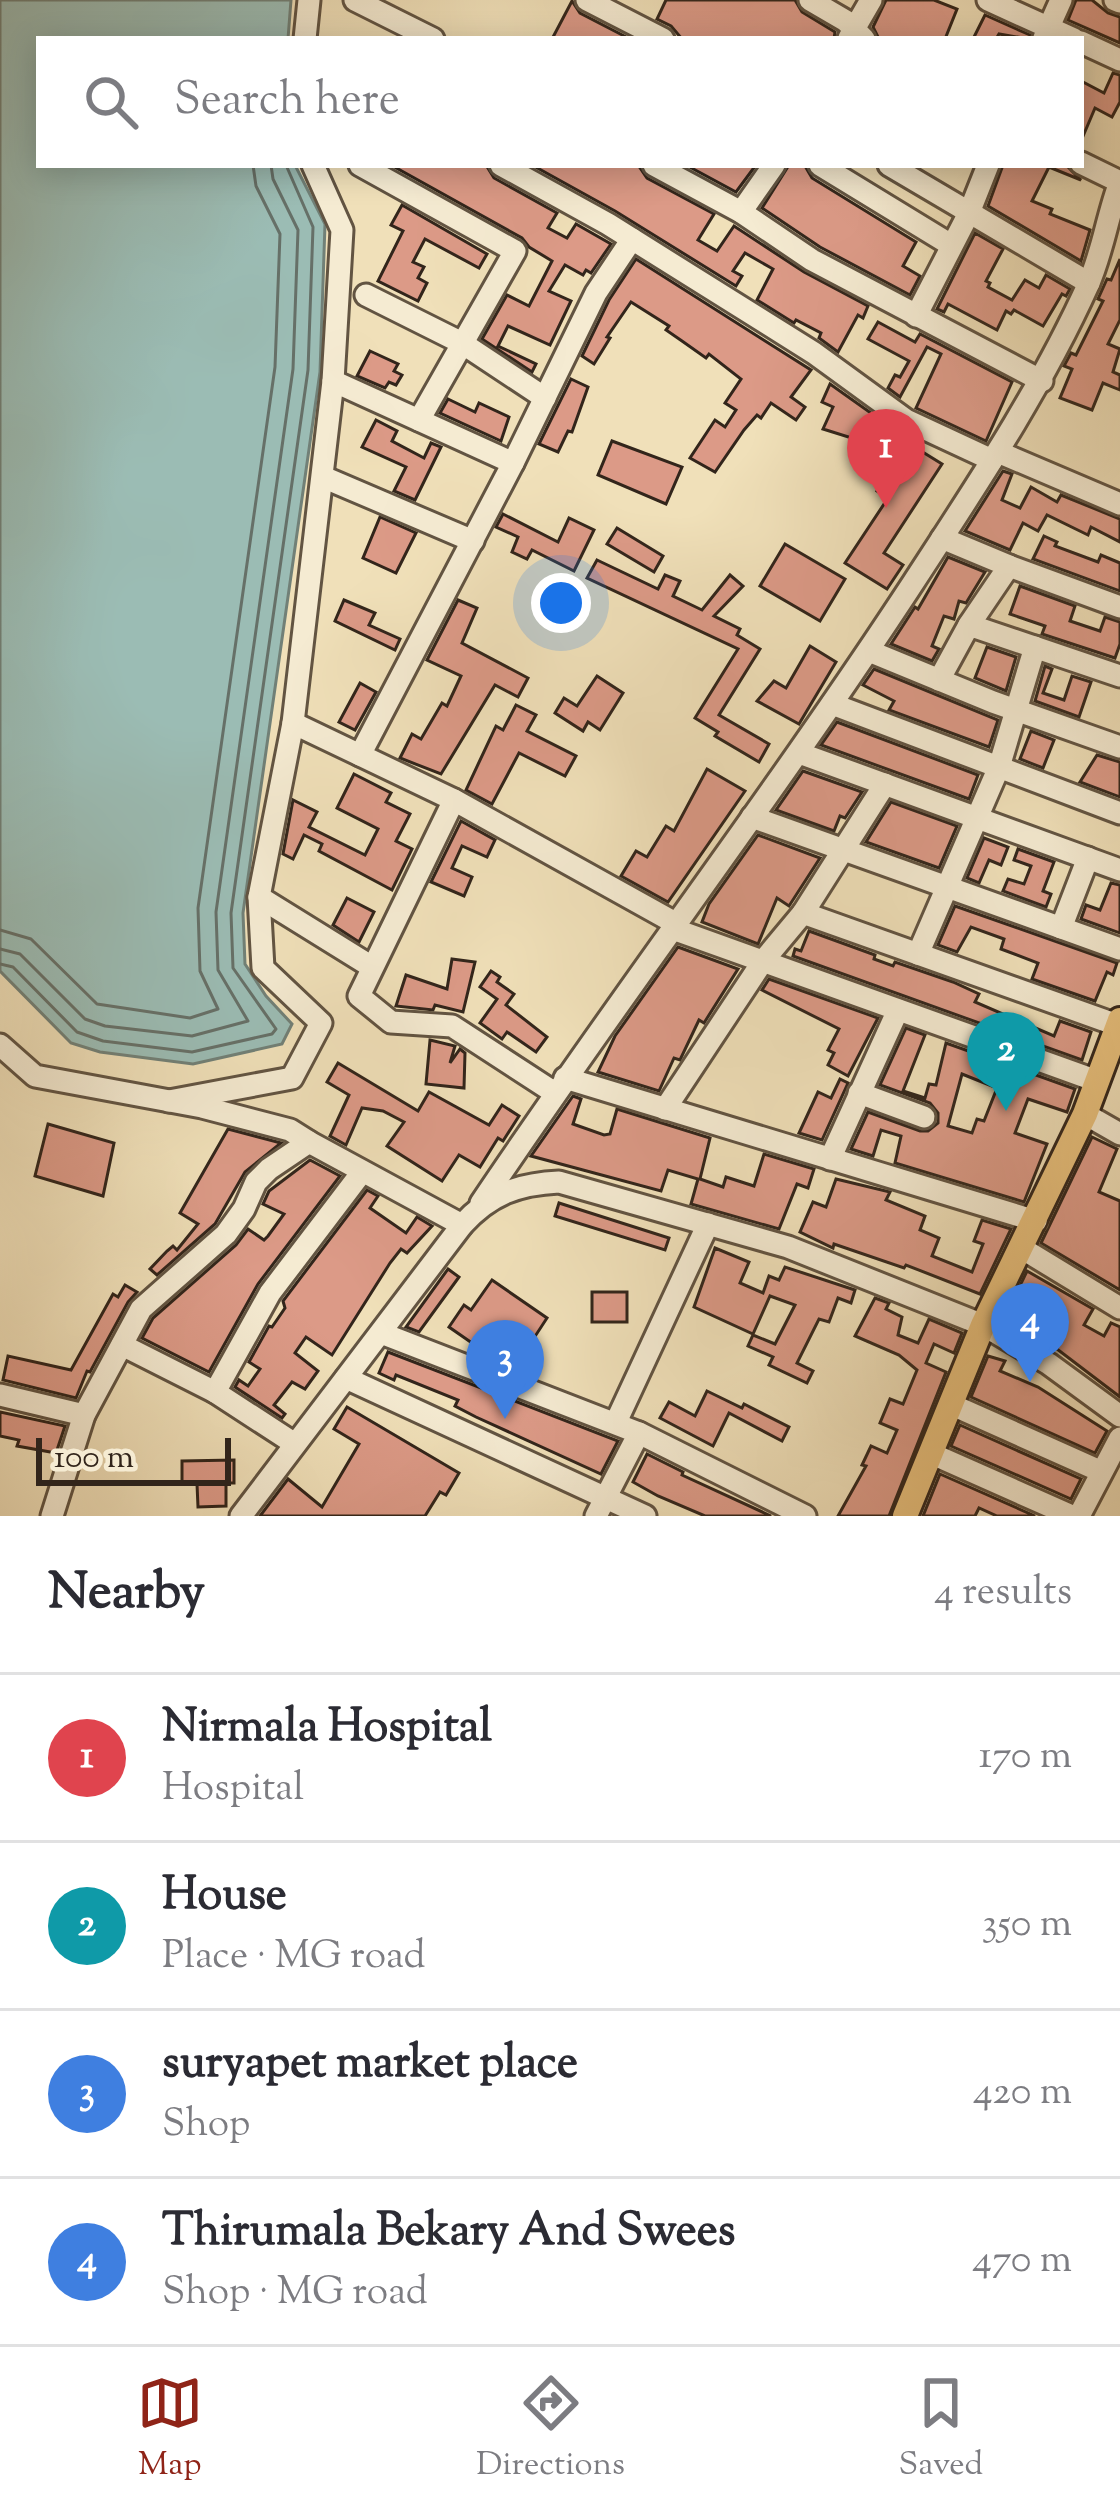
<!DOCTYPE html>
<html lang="en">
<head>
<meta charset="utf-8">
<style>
	:root { --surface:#fff; --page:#f7f7f7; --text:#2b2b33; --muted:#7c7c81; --line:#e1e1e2; --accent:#8f2418 }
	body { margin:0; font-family:"Sorts Mill Goudy",serif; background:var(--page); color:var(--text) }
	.scale { position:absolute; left:36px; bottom:30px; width:195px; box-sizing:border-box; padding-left:12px; border:6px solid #32251b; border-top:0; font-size:33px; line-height:42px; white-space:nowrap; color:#32251b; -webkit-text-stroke:9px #f5ebd2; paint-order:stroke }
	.you { position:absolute; left:561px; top:603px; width:42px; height:42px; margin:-30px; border:9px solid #fff; border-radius:50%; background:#1a73e8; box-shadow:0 0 0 18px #1a73e833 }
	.badge { display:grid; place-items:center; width:78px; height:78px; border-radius:50%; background:var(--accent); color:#fff; font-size:39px; font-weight:700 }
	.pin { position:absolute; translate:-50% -99px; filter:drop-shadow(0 3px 6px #0008) }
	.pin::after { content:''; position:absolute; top:63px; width:42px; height:36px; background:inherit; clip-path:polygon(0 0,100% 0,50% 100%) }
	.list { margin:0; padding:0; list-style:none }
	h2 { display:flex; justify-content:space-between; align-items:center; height:156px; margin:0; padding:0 48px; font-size:51px }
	h2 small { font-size:39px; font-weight:400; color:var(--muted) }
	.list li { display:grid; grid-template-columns:78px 1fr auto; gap:36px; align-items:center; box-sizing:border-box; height:168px; padding:0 48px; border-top:3px solid var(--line) }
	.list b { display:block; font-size:45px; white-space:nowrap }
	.list p { margin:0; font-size:39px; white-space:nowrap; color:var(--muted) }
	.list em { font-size:39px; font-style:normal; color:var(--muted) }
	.icon { flex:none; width:66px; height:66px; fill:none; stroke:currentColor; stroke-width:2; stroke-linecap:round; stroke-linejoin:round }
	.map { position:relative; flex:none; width:1120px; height:1516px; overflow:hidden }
	.search { position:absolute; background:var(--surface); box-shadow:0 6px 30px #0003; left:36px; right:36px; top:36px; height:132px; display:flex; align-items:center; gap:30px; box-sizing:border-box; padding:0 42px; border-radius:0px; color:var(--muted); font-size:45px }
	.sheet { height:828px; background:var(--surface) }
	nav { display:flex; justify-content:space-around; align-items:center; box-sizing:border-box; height:168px; border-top:3px solid var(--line); background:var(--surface); font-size:33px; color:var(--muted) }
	nav a { display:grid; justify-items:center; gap:6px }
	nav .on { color:var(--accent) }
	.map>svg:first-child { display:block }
	.water { fill:#9bbcb4; stroke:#718077; stroke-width:3 }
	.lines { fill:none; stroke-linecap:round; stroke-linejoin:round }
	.shore { stroke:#667068; stroke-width:3 }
	.building { fill:#dc9a87; stroke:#32251b; stroke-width:3; fill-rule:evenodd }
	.minor-casing { stroke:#625442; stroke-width:27 }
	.major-casing { stroke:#32251b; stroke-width:30 }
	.minor { stroke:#f5ebd2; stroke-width:21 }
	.major { stroke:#e8c07c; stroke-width:24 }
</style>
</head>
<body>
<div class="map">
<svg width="1120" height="1516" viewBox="0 0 1120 1516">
	<rect width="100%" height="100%" fill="#f0e0b9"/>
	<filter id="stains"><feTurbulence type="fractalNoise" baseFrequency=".00167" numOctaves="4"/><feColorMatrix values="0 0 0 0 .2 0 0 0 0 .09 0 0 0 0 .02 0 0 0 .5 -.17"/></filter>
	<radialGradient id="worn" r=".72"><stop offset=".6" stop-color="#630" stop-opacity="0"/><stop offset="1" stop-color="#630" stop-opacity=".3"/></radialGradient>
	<path class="water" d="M0,0H291L288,39H39V165H295L325,224L320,372L243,913L245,964L266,996L292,1024L282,1044L193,1064L100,1052L71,1043L0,971Z"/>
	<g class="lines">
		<g class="shore">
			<path d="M0,930L31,939L97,1004L190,1018L218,1009L200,971L198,908L275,367L280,234L256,186L253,165"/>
			<path d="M0,949L20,954L85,1019L105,1026L192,1036L248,1021L218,970L216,912L293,369L298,230L273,179L271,165"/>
			<path d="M0,964L13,967L77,1032L103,1041L192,1052L272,1034L276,1029L233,968L231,913L308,370L313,227L286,165"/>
		</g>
	</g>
	<g class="building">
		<path d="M666,0H795L802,12L835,32L834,39H682L671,26L657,19Z"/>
		<path d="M886,0H934L957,9L945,39H879L873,27Z"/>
		<path d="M1076,0H1092L1108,13L1120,17V43L1068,20Z"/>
		<path d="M572,1L580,13L630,39H552Z"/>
		<path d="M985,15L1030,35L1029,39L999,34L996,39H973Z"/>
		<path d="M1113,73L1120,75V102L1112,117L1095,108L1081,141V81L1104,93Z"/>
		<path d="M391,165H486L494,178L557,213L548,228L567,238L576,224L611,244L591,273L586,270L583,275L565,265L549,291L571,301L550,345L508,326L498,346L536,364L532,372L482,339L507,295L529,306L552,261L529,247L522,238Z"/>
		<path d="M532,165H638L647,178L714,214L698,240L717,251L734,226L804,272L868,306L863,318L858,315L838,352L819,338L821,333L796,320L794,323L757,300L773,269L745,253L733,271L742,276L736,286L615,211Z"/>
		<path d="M686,165H756L736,192Z"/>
		<path d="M789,165L805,166L812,178L916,242L903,266L920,276L910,295L820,247L762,208Z"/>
		<path d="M1003,165H1066L1081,180L1049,167L1032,201L1052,209L1050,214L1090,230L1081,261L988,206Z"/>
		<path d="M402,205L487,254L479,268L425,239L413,262L424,267L418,278L427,283L418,301L378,281L403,231L391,225Z"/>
		<path d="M975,233L1003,249L986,281L990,283L988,287L1012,300L1025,280L1039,288L1046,275L1070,289L1066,296L1062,294L1043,326L1014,310L1011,314L1006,311L997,330L948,304L944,312L937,309Z"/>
		<path d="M636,259L811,370L791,397L805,407L796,420L771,403L761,418L757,415L744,430L715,472L690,458L715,420L725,427L736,410L725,403L741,379L709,354L706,358L682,341L666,330L669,326L631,302L607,337L610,338L594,364L582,356L609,300Z"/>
		<path d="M1120,259V320L1108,344L1120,349L1113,372L1120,375V390L1103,383L1092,410L1060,398L1072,369L1064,366L1071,353L1076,355L1103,301L1098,299L1107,279L1111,280Z"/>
		<path d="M878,322L915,342L920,334L1012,382L986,441L916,408L941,354L927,347L900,397L888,388L895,375L900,377L909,361L868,339Z"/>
		<path d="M370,351L398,364L394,371L402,375L396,385L389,382L385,388L357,376Z"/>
		<path d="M571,379L588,387L572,432L568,431L558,452L539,444Z"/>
		<path d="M830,384L885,423L877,446L823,429L833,407L822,402Z"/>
		<path d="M448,399L475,412L479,403L509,417L501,441L440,413Z"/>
		<path d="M376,420L397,431L392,441L424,458L431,443L441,447L415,500L394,491L406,467L362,447Z"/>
		<path d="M612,441L682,467L666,504L598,475Z"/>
		<path d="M921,451L942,464L884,553L903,565L887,589L845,563L888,498L877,491L886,477L871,467L878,455L907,473Z"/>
		<path d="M1003,471L1012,474L1002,500L1020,508L1031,487L1057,502L1061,495L1120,519V542L1091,527L1088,535L1047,515L1038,531L1023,523L1010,550L965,531Z"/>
		<path d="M503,514L558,542L569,518L594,530L574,571L532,550L527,559L512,552L518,537L496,527Z"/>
		<path d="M380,517L416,533L396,573L363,558Z"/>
		<path d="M617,528L663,556L654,572L607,544Z"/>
		<path d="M1044,536L1057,542L1055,546L1098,562L1101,555L1120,563V591L1033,559Z"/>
		<path d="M785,544L845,579L820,621L760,586Z"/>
		<path d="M948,557L985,572L966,603L959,601L954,619L944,616L932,646L939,649L932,661L891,644L915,607L918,609Z"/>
		<path d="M597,560L658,589L665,575L680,581L673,596L702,610L730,575L743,586L714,616L740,629L737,635L760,649L719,715L769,744L759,762L715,736L718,732L695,718L738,649L587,578Z"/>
		<path d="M1020,586L1075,606L1070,621L1100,631L1105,617L1120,622V644L1115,658L1042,634L1045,626L1010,614Z"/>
		<path d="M344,600L375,613L369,625L400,639L395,650L335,621Z"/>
		<path d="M458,600L477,608L462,643L528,678L518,697L495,685L441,774L400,758L412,734L421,739L442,703L447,706L461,676L427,660Z"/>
		<path d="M810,646L836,662L799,724L757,701L774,681L786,688Z"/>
		<path d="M987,647L1016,657L1006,691L975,678Z"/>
		<path d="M1045,666L1052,669L1043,693L1064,700L1072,676L1091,682L1079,717L1035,701Z"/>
		<path d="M874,669L998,720L989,747L889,710L894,701L863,685Z"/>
		<path d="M597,676L623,693L600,730L588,722L583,731L555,713L564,698L577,706Z"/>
		<path d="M360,683L376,692L355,730L339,722Z"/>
		<path d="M516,705L536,715L527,731L576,756L565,776L519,753L492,804L466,790L496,726L503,730Z"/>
		<path d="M837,722L978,775L969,799L821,745Z"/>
		<path d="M1031,731L1054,740L1043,768L1020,759Z"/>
		<path d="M1097,755L1120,762V797L1080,782Z"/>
		<path d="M707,769L745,791L668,902L621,876L636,851L647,857L666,826L674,831Z"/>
		<path d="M803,771L862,792L845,818L840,816L834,831L776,810Z"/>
		<path d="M354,774L391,793L386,802L410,814L396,841L412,849L392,890L319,851L322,844L304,835L293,859L283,854L293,800L317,812L309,827L365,855L378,829L337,808Z"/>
		<path d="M891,802L957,826L939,868L866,842Z"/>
		<path d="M461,821L495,840L487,857L462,846L452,868L472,877L464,896L431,882Z"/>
		<path d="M758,835L820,858L789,906L777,898L758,944L702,922L709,904Z"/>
		<path d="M984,838L1008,847L1001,865L989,860L979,883L967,878Z"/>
		<path d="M1018,849L1054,862L1043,891L1051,894L1046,907L1003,891L1008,879L1024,884L1031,866L1014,860Z"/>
		<path d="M1111,883L1120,885V933L1081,919L1086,905L1100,910Z"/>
		<path d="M347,898L374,912L359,942L333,925Z"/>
		<path d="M955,906L1117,963L1113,975L1107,972L1095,1001L1032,979L1038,963L1001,949L1004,939L971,927L957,952L938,945Z"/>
		<path d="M809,931L875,955L874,959L893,966L895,962L953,982L979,994L975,1002L1054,1036L1060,1021L1091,1032L1082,1060L793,956L795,949L801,951Z"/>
		<path d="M678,947L738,969L704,1023L699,1020L680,1060L674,1058L659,1091L598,1072L615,1036Z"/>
		<path d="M452,959L475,962L463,1012L435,1005L433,1010L396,1006L406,975L447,989Z"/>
		<path d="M491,971L500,977L497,982L514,994L506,1005L547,1037L536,1052L507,1032L502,1039L480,1023L497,999L480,987Z"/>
		<path d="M769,979L878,1018L848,1076L828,1065L834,1053L828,1050L839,1029L762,990Z"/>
		<path d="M906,1028L925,1035L903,1091L925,1098L929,1084L936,1085L946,1043L1075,1089L1067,1112L1028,1099L1015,1133L1047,1144L1024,1202L895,1163L901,1136L881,1130L873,1156L851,1149L868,1112L920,1131H928L938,1123V1113L930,1103L880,1085ZM962,1074L997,1088L984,1121L977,1119L972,1133L948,1126Z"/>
		<path d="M430,1040L455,1046L450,1063L460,1049L465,1053L464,1088L426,1084Z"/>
		<path d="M338,1063L418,1111L429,1092L489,1125L502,1105L519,1116L503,1141L498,1138L480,1167L459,1155L442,1181L387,1146L404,1122L383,1111L362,1108L346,1145L330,1136L349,1095L327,1082Z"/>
		<path d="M840,1079L848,1083L822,1140L799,1133L818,1092L831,1098Z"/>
		<path d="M573,1096L581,1099L573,1124L604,1135L610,1134L617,1109L710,1138L700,1179L723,1187L726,1177L754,1186L764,1154L814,1169L808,1188L797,1184L779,1229L691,1204L698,1179L668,1170L661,1191L531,1156Z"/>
		<path d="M48,1124L114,1143L103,1196L35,1176Z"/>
		<path d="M228,1129L281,1143L245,1172L215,1224L157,1275L150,1269L167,1251L173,1246L177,1250L198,1224L180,1213Z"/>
		<path d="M1092,1137L1117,1149L1099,1192L1120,1201V1290L1041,1243Z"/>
		<path d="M310,1160L340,1176L258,1284L209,1372L142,1338L153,1318L236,1245L248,1229L264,1240L268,1236L284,1214L263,1204L269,1191Z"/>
		<path d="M836,1179L890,1192L886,1200L925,1216L920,1230L939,1238L932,1256L972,1272L983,1244L974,1241L982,1220L1011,1229L980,1294L906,1265L904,1268L834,1244L833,1248L800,1232L813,1202L826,1207Z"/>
		<path d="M367,1190L378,1196L370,1208L406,1233L417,1217L432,1226L407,1253L401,1249L390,1263L332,1355L306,1337L295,1353L318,1371L305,1389L292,1382L274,1405L285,1414L282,1418L235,1387L239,1380L248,1386L260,1369L249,1362L269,1326L272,1327L285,1308L283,1301Z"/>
		<path d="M559,1203L669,1238L665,1250L555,1216Z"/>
		<path d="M715,1248L749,1262L740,1283L763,1293L769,1276L779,1280L785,1267L855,1290L851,1303L838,1298L829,1322L819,1319L797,1363L813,1371L807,1383L769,1365L773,1357L748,1346L753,1335L775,1344L795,1305L770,1296L753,1334L694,1307Z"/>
		<path d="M448,1269L459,1277L419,1332L406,1327Z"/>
		<path d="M1027,1271L1093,1309L1084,1325L1104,1336L1111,1323L1120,1327V1397L1057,1349L1012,1322L1015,1317L1007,1313Z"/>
		<path d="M492,1280L547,1318L532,1341L515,1329L495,1359L449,1327L464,1305L471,1310Z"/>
		<path d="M125,1285L137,1292L128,1302L90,1372L87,1371L76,1398L3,1380L8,1356L71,1370L113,1294L118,1297Z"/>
		<rect x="592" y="1292" width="35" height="30"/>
		<path d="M875,1298L889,1303L886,1309L902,1317L898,1335L918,1343L929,1319L962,1333L954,1353L934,1344L926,1363L946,1372L889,1516H838L866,1466L862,1465L871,1446L887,1453L897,1430L880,1423L890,1399L903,1404L917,1370L899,1355L855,1336Z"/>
		<path d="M388,1352L618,1441L601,1474L476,1417L455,1406L458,1400L396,1375L394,1380L379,1373Z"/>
		<path d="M988,1356L1005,1361L1000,1371L1038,1387L1107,1431L1095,1453L971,1397Z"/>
		<path d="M707,1391L742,1408L744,1404L789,1427L782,1441L729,1413L713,1446L660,1418L669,1402L695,1416Z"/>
		<path d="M347,1407L459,1473L446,1495L440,1492L425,1516H260L288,1479L322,1507L359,1444L334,1429Z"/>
		<path d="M0,1412L65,1426L56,1453L17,1446L19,1440L0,1436Z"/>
		<path d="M960,1425L1081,1479L1071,1499L951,1446Z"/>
		<path d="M647,1454L683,1472L682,1475L771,1516H705L658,1496L633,1482Z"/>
		<path d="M234,1460V1483H226V1506L198,1507L197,1484H182V1461Z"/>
		<path d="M940,1474L1035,1516H997L979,1508L975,1516H923Z"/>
	</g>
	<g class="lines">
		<defs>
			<g id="minor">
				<path d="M355,0L433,39"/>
				<path d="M587,0L663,39"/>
				<path d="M810,0L846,21L864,39"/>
				<path d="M988,0L1074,39"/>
				<path d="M1115,0L1120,2"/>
				<path d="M849,38L871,0"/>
				<path d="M1044,38L1061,0"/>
				<path d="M305,39L309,0"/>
				<path d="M1081,42L1120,60"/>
				<path d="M1081,163L1120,182"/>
				<path d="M313,165L342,230L333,381"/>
				<path d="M360,165L515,251L419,420"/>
				<path d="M501,165L608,224L814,353L906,420L992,460"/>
				<path d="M654,165L741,212L812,260L1042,381"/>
				<path d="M820,165L951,245"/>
				<path d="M889,165L1089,283"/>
				<path d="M741,212L774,165"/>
				<path d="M366,295L462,343L545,398"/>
				<path d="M916,316L969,213L988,165"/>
				<path d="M998,452L1120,504"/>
				<path d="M513,463L596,293L632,239"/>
				<path d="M323,477L473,541"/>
				<path d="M942,538L1009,566L969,625"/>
				<path d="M1009,566L1120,607"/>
				<path d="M869,651L993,702L1120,747"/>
				<path d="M939,680L969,625L1120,676"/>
				<path d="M832,704L1120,813"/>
				<path d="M293,723L333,381L513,463L360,755"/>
				<path d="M799,753L1120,870"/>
				<path d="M885,784L803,913L1120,1026"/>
				<path d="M752,817L1120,949"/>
				<path d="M259,897L372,967"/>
				<path d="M1061,928L1088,858"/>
				<path d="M673,929L1097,1081"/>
				<path d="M918,954L999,767L1035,647"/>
				<path d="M0,1045L35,1076L202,1107L290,1130L309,1142"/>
				<path d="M565,1078L1036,1221"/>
				<path d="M555,1093L452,1026L391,1022L359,996L454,800L677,924"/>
				<path d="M859,1093L924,1117"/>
				<path d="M169,1101L292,1078L321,1023L263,968L259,897L293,723L454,800"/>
				<path d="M665,1109L763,961L803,913"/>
				<path d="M1085,1114L1120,1134"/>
				<path d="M830,1159L898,1010"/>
				<path d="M481,1203C621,994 775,794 913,583C976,486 1040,391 1088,285C1103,251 1107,217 1120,182"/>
				<path d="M1023,1249L1120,1308"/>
				<path d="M381,1333L639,1433L596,1516"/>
				<path d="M122,1345L215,1392L295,1444"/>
				<path d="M346,1378L645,1516"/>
				<path d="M215,1392L270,1293L362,1172"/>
				<path d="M0,1395L84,1415"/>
				<path d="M950,1404L1100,1471"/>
				<path d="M616,1422L708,1224"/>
				<path d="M639,1433L805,1516"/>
				<path d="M930,1453L1072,1516"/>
				<path d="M52,1516L84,1415L141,1309L226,1234L244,1209L256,1182L269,1169L309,1142L462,1225"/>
				<path d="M241,1516L462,1225C490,1194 518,1184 559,1182L788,1247L983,1325L1049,1364L1120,1416"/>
				<path d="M1079,1516L1120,1438"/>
			</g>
			<path id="major" d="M905,1516L983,1325L1085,1114L1120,1020"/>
		</defs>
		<use href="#minor" class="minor-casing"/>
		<use href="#major" class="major-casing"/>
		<use href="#minor" class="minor"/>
		<use href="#major" class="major"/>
	</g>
	<rect width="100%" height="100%" filter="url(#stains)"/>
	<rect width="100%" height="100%" fill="url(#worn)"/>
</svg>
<div class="scale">100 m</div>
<div class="you"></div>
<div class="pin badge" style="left:886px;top:508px;background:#e0444e">1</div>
<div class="pin badge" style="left:1006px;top:1111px;background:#0f9aa8">2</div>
<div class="pin badge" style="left:505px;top:1419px;background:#3f7fe0">3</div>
<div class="pin badge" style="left:1030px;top:1382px;background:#3f7fe0">4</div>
<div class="search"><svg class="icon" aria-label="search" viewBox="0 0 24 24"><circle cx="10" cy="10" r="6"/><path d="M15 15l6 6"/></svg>Search here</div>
</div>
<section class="sheet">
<h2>Nearby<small>4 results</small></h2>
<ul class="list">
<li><span class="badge" style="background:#e0444e">1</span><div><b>Nirmala Hospital</b><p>Hospital</p></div><em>170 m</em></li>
<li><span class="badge" style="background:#0f9aa8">2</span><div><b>House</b><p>Place · MG road</p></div><em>350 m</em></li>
<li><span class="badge" style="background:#3f7fe0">3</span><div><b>suryapet market place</b><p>Shop</p></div><em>420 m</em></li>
<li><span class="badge" style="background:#3f7fe0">4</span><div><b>Thirumala Bekary And Swees</b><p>Shop · MG road</p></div><em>470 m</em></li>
</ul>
</section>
<nav>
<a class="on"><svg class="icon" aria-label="map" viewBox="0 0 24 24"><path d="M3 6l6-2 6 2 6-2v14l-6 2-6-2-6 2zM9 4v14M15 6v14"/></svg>Map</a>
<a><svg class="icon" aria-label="directions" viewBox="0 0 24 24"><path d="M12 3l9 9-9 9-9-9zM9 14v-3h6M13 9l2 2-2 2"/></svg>Directions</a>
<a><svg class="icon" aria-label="saved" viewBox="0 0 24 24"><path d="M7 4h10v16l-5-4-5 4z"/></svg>Saved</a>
</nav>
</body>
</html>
